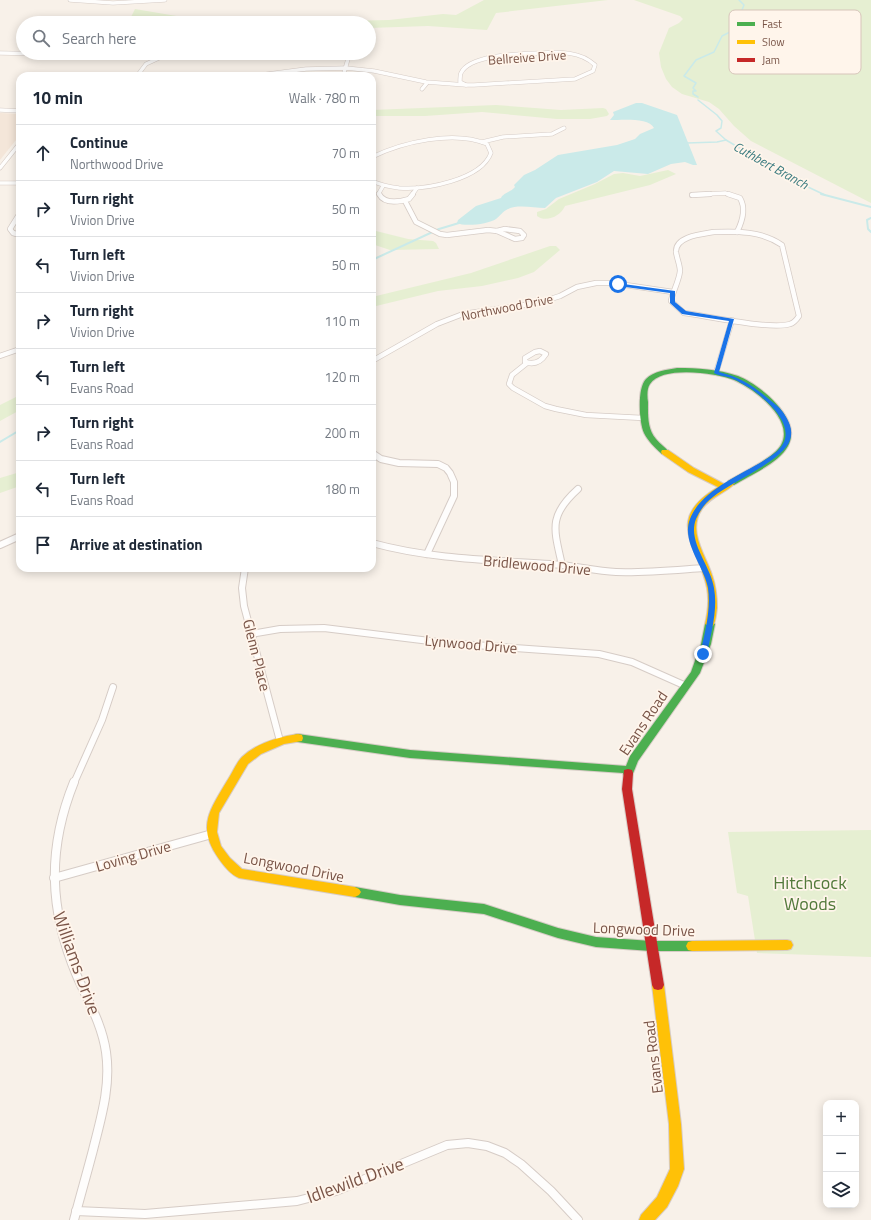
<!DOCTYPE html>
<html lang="en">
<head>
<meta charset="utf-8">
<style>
	:root { --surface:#fff; --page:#f6f6f7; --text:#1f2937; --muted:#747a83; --line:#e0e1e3 }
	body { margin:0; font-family:"Titillium Web",sans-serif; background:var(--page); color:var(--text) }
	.controls { position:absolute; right:12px; bottom:12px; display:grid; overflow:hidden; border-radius:8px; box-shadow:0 2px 10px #0003 }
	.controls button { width:36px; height:36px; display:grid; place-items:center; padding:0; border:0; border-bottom:1px solid var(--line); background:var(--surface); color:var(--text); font:20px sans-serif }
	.stop { position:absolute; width:12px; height:12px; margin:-9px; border:3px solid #1a73e8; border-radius:50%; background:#fff }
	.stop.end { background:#1a73e8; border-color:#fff; box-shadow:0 1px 4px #0008 }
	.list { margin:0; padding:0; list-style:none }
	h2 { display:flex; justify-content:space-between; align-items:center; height:52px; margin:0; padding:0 16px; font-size:17px }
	h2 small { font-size:13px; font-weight:400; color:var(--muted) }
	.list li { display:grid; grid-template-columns:26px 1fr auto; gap:12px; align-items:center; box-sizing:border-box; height:56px; padding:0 16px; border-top:1px solid var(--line) }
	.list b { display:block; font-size:15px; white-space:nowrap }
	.list p { margin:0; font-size:13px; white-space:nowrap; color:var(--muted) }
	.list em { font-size:13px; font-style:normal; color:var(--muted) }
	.icon { flex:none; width:22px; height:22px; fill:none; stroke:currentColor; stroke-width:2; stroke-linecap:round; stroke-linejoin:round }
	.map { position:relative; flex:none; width:871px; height:1220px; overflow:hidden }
	.search { position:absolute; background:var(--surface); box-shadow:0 2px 10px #0003; left:16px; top:16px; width:360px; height:44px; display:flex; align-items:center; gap:10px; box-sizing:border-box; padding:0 14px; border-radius:22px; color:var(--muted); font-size:15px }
	.panel { position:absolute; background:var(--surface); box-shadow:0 2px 10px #0003; left:16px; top:72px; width:360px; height:500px; border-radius:12px }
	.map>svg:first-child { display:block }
	.residential { fill:#f4e6d9 }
	.green { fill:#e6efd2 }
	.water { fill:#caeae9 }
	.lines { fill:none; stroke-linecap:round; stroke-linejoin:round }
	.stream-far1 { stroke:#caeae9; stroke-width:1.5 }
	.stream { stroke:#caeae9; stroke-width:2 }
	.street-far3-casing { stroke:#d6ccc6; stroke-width:4.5 }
	.street-far2-casing { stroke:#d6ccc6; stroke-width:6 }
	.street-far1-casing { stroke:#d6ccc6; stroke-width:8 }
	.street-casing { stroke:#d6ccc6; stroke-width:10 }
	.fast-casing { stroke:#d7ccc6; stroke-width:2 }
	.slow-casing { stroke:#d7ccc6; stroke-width:2 }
	.jam-casing { stroke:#d7ccc6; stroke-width:2 }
	.street-far3 { stroke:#fefdfc; stroke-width:3.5 }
	.street-far2 { stroke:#fefdfc; stroke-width:4.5 }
	.street-far1 { stroke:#fefdfc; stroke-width:6 }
	.street { stroke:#fefdfc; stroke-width:8 }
	.fast { fill:#4caf50; fill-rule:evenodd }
	.slow { fill:#ffc107; fill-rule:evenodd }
	.jam { fill:#c62828; fill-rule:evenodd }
	.route { fill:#1a73e8 }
	.labels { text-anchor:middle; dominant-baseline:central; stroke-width:3.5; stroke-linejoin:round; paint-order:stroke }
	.far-street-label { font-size:13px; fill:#795447; stroke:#fff5eb }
	.far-water-label { font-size:13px; font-style:italic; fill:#397a7f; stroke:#fff5eb }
	.street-label { font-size:15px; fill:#795447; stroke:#fff5eb }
	.near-park-label { font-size:18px; fill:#537a3b; stroke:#fff5eb }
	.near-street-label { font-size:18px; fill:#795447; stroke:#fff5eb }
	.key { fill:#fff5eb; stroke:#d7c5ba; stroke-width:1 }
	.key-label { font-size:11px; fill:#795447 }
</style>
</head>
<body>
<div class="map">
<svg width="871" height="1220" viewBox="0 0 871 1220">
	<rect width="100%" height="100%" fill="#f8f1e9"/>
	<path class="residential" d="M0,113L20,114V135L0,160Z"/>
	<g class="green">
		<path d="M484,0H608L496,13L487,30L428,26L369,28V23H254L389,20L443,14L456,15Z"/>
		<path d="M634,0H871V203L751,141L734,126L719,109L709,102L682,94L672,87L666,79L661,67L659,53L669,28L679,23L683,19L680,16Z"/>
		<path d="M135,9L218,23H173L131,17Z"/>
		<path d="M496,105L561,110L603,108L606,109L609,114L607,116L590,119H557L482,112L425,116H372V110Z"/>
		<path d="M668,170L676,174L650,185L565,206C561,216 546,223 537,216V212L546,209L559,199L595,184L614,174L623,173L640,176Z"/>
		<path d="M372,230L408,239L433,241L436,243L439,249L390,250L372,244Z"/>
		<path d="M550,246H556L560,250L534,272L518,278L482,286L438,291L372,307V297L471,273Z"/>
		<path d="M20,395V410L0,421V405Z"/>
		<path d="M20,472V486L0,493V478Z"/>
		<path d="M871,830V957L757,953L748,896L737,893L728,832Z"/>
	</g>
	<path class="water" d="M636,103H642L677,115L697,165H693L685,162L671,164L648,174L614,171L597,182L556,198L545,208C534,208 518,204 508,209C503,211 500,216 496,219C489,224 465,227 457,223L458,220L476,206L501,198C503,193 511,192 515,187L514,185L524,175L535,170L558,155L617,145L635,139L640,134L654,128C649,117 621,120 610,120L614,115L613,112Z"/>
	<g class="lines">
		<g class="stream-far1">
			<path d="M698,97L693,94V91H696L693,88L696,83L684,76L696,60L714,52L722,36L738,28L752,17L742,10L744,5L739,0"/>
			<path d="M698,100L717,115L722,121L721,128L716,131L726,140L743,150L788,172L808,187L825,195"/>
			<path d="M687,143L717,142L726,140"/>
		</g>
		<g class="stream">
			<path d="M821,194L871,207"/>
			<path d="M871,218L867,220L868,229L871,232"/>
			<path d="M372,260L439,229L459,223"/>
			<path d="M0,442L20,430"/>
		</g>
		<defs>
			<g id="street-far3">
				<path d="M70,0L113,3L165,0"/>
				<path d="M0,53L98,55"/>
				<path d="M343,53L348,59L343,76"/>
				<path d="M541,53C560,52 580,51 595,65L593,71L575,79L474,85H466L460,82C460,79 460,75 461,73C470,54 522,54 541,53Z"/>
				<path d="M137,76L146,64L170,53"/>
				<path d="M252,76L306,69L346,68L374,71L426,82L466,85"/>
				<path d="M422,89L427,83"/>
				<path d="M0,110L20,111"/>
				<path d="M482,142L503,137L552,134L564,128"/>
				<path d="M372,157C403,142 454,130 487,144L491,153C481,180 425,190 399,188C390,187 381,185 372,181"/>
				<path d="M0,168L20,143"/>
				<path d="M0,183H20"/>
				<path d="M380,195L379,193L383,186"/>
				<path d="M412,195L417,188"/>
				<path d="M693,195L725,193L731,195"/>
			</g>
			<g id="street-far2">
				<path d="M379,194C385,205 399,202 409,199L413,194"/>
				<path d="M728,194L740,198C746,208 742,222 737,232"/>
				<path d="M692,195L710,194"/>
				<path d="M405,201L416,222L440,234L447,235L488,230L497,231"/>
				<path d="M20,213L10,229L13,233L20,235"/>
				<path d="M505,229L520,231L524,235L522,238L515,239L497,231Z"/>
				<path d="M714,232C737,231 762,231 782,245L799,316C797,319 794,323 790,324C771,330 707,316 684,313L671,301C673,291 679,281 680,271C680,265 677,259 676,252C675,236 703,234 714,232Z"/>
				<path d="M540,351L546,354C541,362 534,365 525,362V358L535,352Z"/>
				<path d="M0,356L20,349"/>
				<path d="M372,361L437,324L463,314L538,303L560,296L577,287L596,283H612L673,292"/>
				<path d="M527,363L512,375L509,384L513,388L545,406L556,409L586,415L643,418"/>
				<path d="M716,373L732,320"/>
			</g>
			<g id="street-far1">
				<path d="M372,453L381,459L399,463L438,464L446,468L450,473L454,482V496L427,554"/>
				<path d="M372,543C430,559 490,560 550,564C572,565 594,571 616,572C645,573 675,570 704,568"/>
				<path d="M0,545L20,536"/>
				<path d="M562,565C554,529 548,516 578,489"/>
				<path d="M245,568L242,588L244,606L280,741"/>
				<path d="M251,634L280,629L324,628L446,643L599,654L632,662L686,686"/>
				<path d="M74,783L102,720L113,687"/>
			</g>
			<g id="street">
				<path d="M54,878L212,834"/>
				<path d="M76,1211L145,1214L297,1201L336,1191L447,1145L468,1143L487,1146L505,1153L521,1164L551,1191L578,1220"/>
				<path d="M74,1220C80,1197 87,1173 93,1150C101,1118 111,1086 106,1052C102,1024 88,1001 77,976C49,910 47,849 74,782"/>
			</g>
			<g id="fast">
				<path d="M677,368C697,368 718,369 738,376C759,384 803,419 788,446C779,463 750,475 734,485H728L727,483L728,481C741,473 774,458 781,445C795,420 755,389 734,380C717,373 662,365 650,384C647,388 647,396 648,402C648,414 647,429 656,439C660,444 665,447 669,452L665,454H662C655,448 648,441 644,433C639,422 637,388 646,379C654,371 666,370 677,368Z"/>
				<path d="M710,621L715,624L711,644L700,673L638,761L632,776L628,777L624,776L623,773L410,758L298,742L294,741L293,738L294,735L298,734L410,750L626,766L630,756L691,672L701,644L705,624Z"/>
				<path d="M355,887L400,895L484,904L558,928L596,937L651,941H692L696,942L698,946L696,950L692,951H651L596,947L558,938L484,914L400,905L355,897L351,895L349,892L351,889Z"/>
			</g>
			<g id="slow">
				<path d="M662,450H668L694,468L724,484L731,481L735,483C726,493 711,496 702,509C687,531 705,554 712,575C716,586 717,597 717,608C716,614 716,621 713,626L710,627L705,624C708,612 709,599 707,588C698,545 663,520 718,487L688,472L662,454L661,452Z"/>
				<path d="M298,734L302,735L303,738L302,741L284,744L261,754L248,764L219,813L217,832L221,846L230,858L242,869L355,887L359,889L361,892L359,895L355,897L239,878C231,875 224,866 219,859C196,827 210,810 227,781C232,774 236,763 242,757C257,743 278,737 298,734Z"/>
				<path d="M787,940L791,941L793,945L791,949L787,950L692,951L688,950L686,946L688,942L692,941Z"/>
				<path d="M658,980L662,981L664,985L681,1124L684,1169L678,1186L667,1207L655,1220H639L641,1215L657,1197L670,1169L669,1124L652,985L654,981Z"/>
			</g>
			<path id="jam" d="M628,769L632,770L633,773L632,789L664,985L662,989L658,990L654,989L652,985L622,789L624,770Z"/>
		</defs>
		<use href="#street-far3" class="street-far3-casing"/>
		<use href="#street-far2" class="street-far2-casing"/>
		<use href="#street-far1" class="street-far1-casing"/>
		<use href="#street" class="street-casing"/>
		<use href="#fast" class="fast-casing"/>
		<use href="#slow" class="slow-casing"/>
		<use href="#jam" class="jam-casing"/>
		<use href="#street-far3" class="street-far3"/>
		<use href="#street-far2" class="street-far2"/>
		<use href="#street-far1" class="street-far1"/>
		<use href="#street" class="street"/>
		<use href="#fast" class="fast"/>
		<use href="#slow" class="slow"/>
		<use href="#jam" class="jam"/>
	</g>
	<path class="route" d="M616,283L675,291V302L686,311L734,319L719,372C744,378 757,389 776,405C781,409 783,412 786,417C790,424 793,431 790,440C783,461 731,482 713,497C706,502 700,510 696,519C687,542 711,566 714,588C718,610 711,633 707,654L703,656L700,654C705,633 711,610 708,588C704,566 681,542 690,519C703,486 749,473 775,453C803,431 769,401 750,388C744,385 737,380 731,378C725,376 719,376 714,373L729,321L682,314L670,303V293L618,286Z"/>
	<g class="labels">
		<g class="far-street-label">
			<text transform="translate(527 57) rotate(-4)">Bellreive Drive</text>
			<text transform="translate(507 307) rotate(-11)">Northwood Drive</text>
		</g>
		<g class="far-water-label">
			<text transform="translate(771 165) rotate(29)">Cuthbert Branch</text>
		</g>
		<g class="street-label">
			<text transform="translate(537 565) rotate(5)">Bridlewood Drive</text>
			<text transform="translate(471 644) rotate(5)">Lynwood Drive</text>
			<text transform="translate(257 655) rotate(76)">Glenn Place</text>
			<text transform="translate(643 723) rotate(-56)">Evans Road</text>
			<text transform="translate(133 856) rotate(-16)">Loving Drive</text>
			<text transform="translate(294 867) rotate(11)">Longwood Drive</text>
			<text transform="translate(644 929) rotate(2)">Longwood Drive</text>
			<text transform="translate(653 1057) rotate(-97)">Evans Road</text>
		</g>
		<g class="near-park-label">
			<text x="810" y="882">Hitchcock<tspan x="810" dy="21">Woods</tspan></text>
		</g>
		<g class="near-street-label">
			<text transform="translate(77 963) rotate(70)">Williams Drive</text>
			<text transform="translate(355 1180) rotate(-20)">Idlewild Drive</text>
		</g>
	</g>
	<rect x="729" y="10" width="132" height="64" rx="6" class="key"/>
	<rect x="737" y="22" width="18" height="4" fill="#4caf50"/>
	<rect x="737" y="40" width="18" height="4" fill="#ffc107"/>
	<rect x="737" y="58" width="18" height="4" fill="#c62828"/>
	<g class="key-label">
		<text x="762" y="28">Fast</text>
		<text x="762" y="46">Slow</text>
		<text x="762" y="64">Jam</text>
	</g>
</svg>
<div class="controls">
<button>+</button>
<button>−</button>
<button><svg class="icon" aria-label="layers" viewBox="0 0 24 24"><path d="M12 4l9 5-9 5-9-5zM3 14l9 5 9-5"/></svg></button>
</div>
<div class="stop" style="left:618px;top:284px"></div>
<div class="stop end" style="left:703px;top:654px"></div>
<div class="search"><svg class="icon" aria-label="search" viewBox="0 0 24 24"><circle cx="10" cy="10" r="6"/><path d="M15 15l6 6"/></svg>Search here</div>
<section class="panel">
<h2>10 min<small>Walk · 780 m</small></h2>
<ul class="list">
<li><svg class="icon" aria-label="ahead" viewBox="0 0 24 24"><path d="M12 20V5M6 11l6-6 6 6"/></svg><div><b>Continue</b><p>Northwood Drive</p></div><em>70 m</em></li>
<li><svg class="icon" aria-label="right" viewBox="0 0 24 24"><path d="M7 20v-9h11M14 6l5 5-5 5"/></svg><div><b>Turn right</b><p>Vivion Drive</p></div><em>50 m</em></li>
<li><svg class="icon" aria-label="left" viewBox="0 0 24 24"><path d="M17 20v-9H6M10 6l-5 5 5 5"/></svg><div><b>Turn left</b><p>Vivion Drive</p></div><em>50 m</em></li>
<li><svg class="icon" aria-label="right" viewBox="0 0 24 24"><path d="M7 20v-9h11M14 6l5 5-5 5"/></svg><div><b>Turn right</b><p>Vivion Drive</p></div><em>110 m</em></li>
<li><svg class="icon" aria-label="left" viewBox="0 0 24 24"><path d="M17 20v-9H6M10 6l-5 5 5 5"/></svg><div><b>Turn left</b><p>Evans Road</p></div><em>120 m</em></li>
<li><svg class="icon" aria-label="right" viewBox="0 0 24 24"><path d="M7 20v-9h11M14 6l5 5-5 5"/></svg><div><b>Turn right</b><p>Evans Road</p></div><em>200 m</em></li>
<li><svg class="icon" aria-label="left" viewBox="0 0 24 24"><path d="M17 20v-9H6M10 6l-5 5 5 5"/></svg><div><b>Turn left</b><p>Evans Road</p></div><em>180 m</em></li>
<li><svg class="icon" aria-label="arrive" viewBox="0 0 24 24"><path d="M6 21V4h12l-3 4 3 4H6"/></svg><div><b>Arrive at destination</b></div></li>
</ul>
</section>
</div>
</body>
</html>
